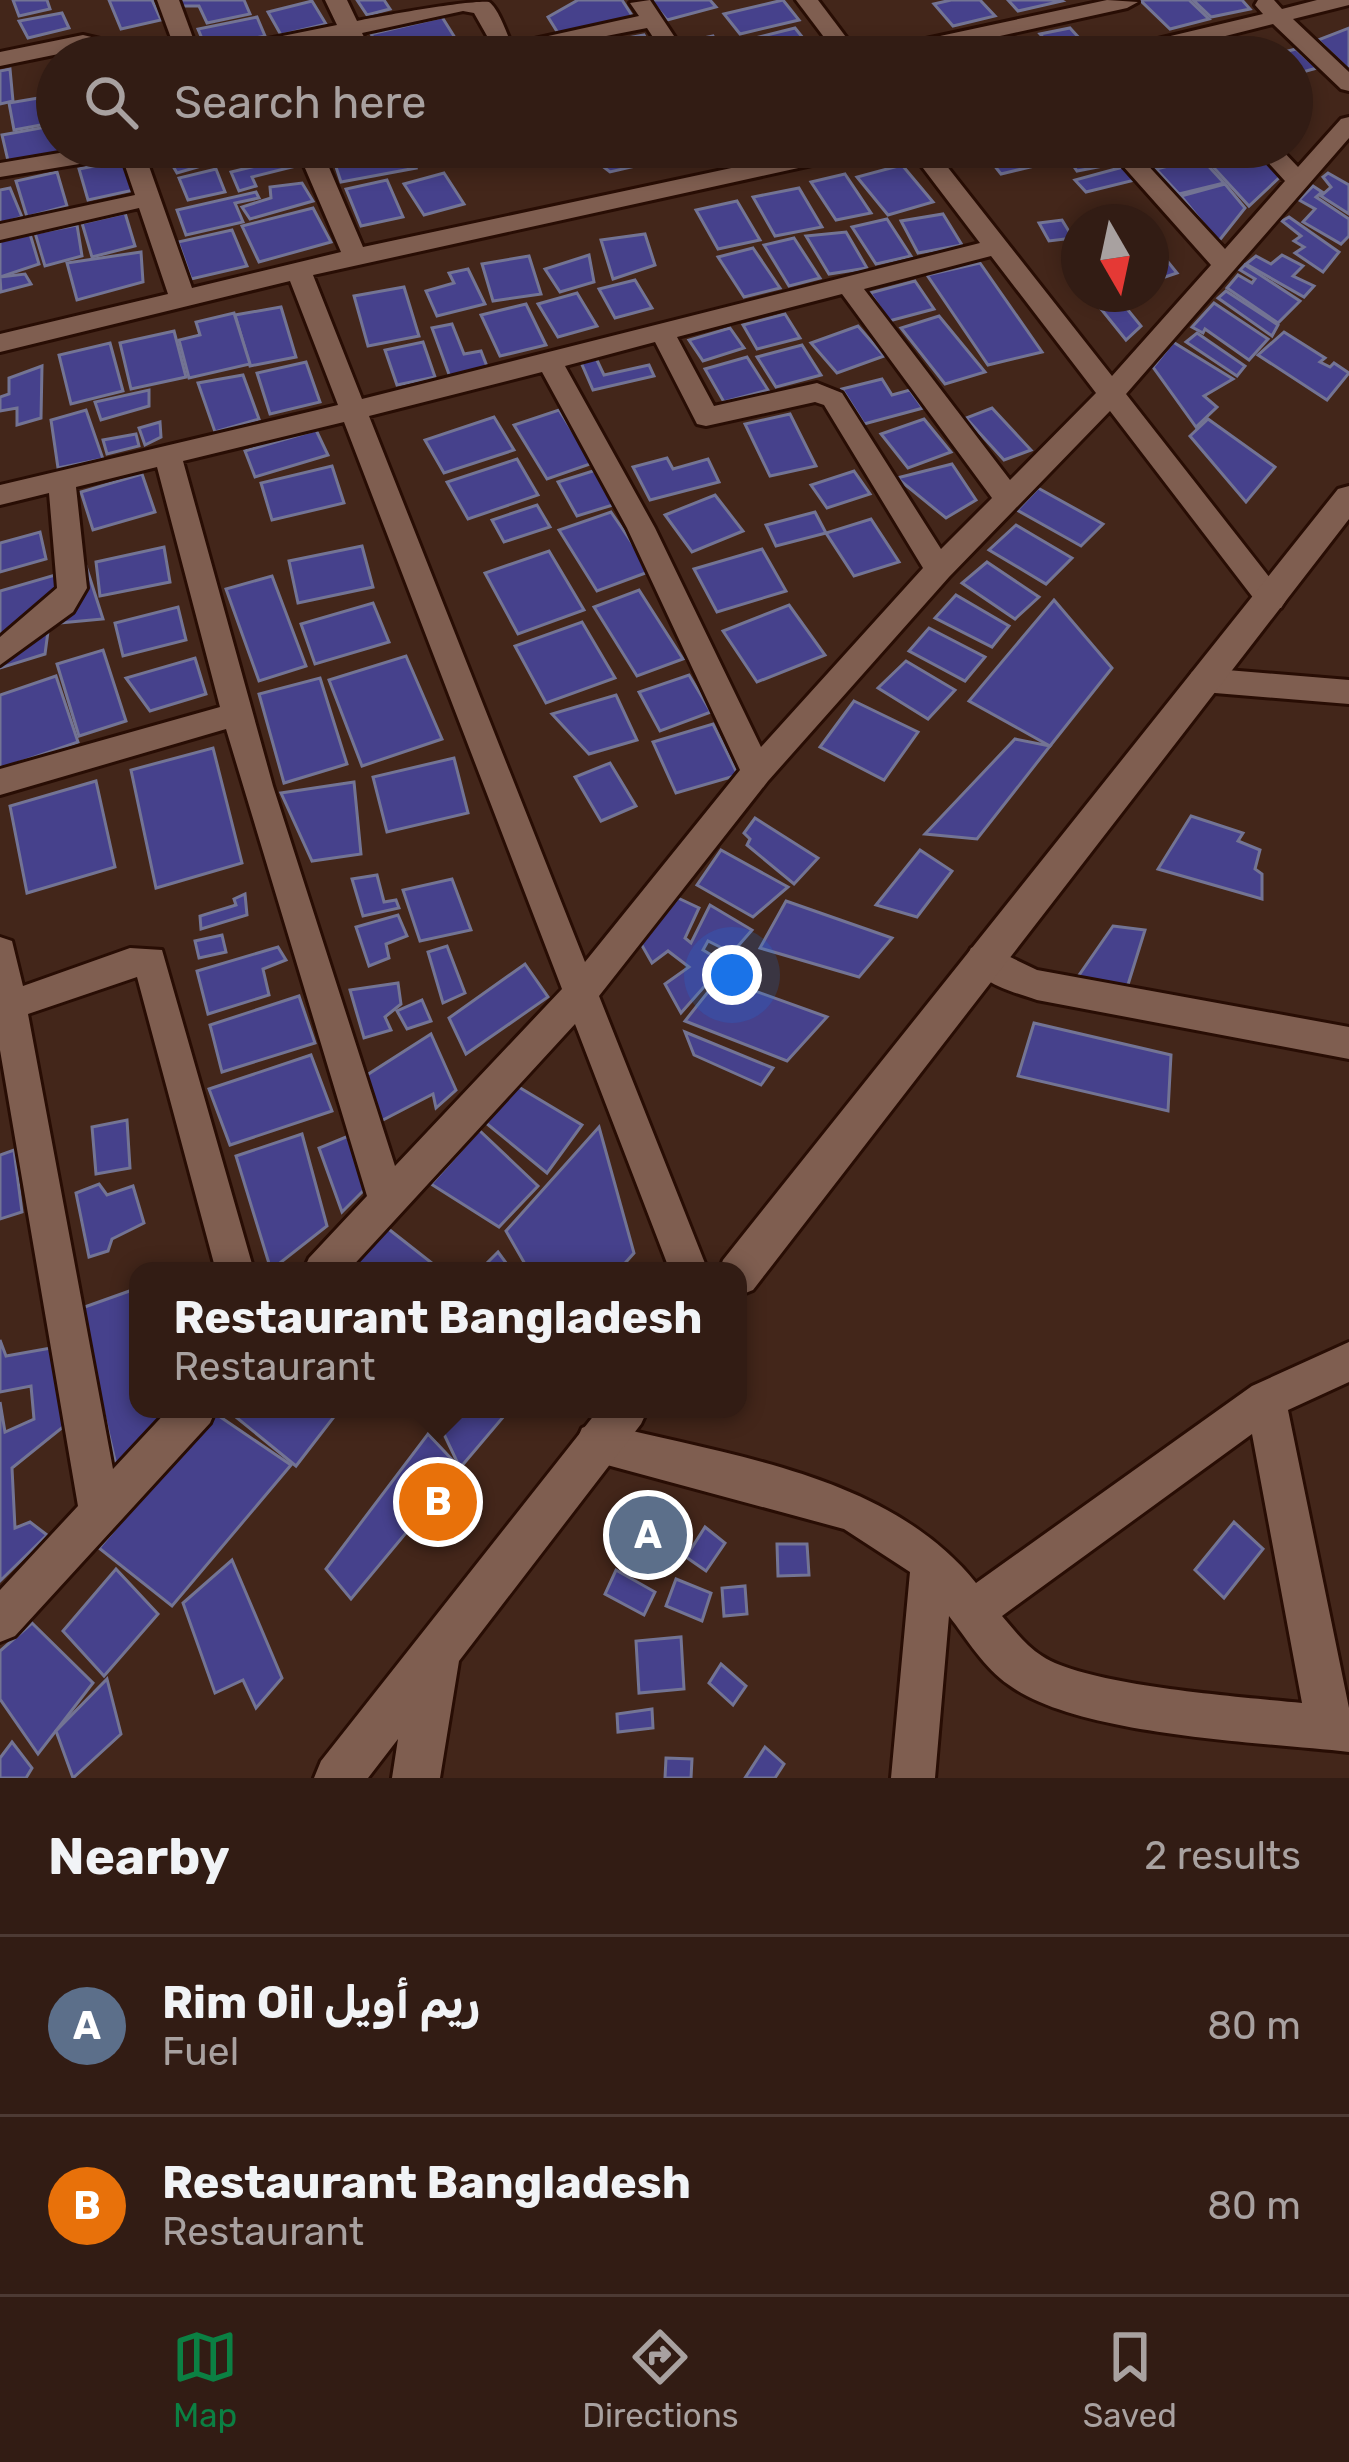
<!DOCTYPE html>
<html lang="en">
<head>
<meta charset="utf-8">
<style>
	:root { --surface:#321c14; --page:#3a251d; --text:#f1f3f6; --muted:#a8a1a0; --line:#4d3a34; --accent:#0b8043 }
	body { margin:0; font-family:Rubik,"Noto Sans Arabic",sans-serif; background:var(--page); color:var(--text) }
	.compass { position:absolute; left:1061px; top:204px; width:108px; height:108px; border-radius:50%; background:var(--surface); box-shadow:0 6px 18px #0003; rotate:171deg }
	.you { position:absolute; left:732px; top:975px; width:42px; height:42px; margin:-30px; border:9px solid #fff; border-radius:50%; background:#1a73e8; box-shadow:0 0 0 18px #1a73e833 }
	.badge { display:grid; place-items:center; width:78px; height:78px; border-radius:50%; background:var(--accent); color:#fff; font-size:39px; font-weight:700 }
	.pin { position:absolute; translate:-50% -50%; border:6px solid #fff; box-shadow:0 3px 12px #0006 }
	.popup { position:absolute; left:129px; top:1262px; width:618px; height:156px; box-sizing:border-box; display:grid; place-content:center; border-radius:24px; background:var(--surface); filter:drop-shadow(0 3px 9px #0005); font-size:39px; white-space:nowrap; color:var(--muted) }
	.popup b { font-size:45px; color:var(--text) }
	.popup::after { content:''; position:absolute; left:50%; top:100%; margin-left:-24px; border:24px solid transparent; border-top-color:var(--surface) }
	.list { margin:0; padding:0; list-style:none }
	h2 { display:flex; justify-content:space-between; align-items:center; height:156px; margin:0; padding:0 48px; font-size:51px }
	h2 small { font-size:39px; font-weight:400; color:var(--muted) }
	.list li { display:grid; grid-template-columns:78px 1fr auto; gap:36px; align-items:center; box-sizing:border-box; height:180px; padding:0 48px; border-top:3px solid var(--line) }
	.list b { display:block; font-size:45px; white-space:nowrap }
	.list p { margin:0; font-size:39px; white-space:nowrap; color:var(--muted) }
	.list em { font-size:39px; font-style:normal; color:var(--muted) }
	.icon { flex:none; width:66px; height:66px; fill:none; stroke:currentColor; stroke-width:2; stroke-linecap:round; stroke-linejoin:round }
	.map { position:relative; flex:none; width:1349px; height:1778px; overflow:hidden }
	.search { position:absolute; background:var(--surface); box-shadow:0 6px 18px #0003; left:36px; right:36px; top:36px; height:132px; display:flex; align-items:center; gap:30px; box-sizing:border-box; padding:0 42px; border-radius:66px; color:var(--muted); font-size:45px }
	.sheet { height:516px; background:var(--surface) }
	nav { display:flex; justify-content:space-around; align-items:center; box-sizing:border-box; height:168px; border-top:3px solid var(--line); background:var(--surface); font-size:33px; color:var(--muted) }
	nav a { display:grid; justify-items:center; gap:6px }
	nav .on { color:var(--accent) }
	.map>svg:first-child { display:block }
	.building { fill:#46418c; stroke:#737494; stroke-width:3 }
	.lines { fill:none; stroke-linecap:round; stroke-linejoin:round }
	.street-casing { stroke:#280d04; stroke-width:6 }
	.secondary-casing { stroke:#280d04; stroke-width:6 }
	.street { fill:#7f5e50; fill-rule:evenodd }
	.secondary { fill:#7f5e50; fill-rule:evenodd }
</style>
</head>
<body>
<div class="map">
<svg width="1349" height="1778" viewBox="0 0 1349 1778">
	<rect width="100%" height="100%" fill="#43261a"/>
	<g class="building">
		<path d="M13,0H47L50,9L19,16Z"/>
		<path d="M109,0H152L161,20L121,29Z"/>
		<path d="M180,0H244L250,14L207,23L199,6H182Z"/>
		<path d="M357,0H384L390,9L367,15Z"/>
		<path d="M578,0H622L633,17L558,33L548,17Z"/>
		<path d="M650,0H710L716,7L667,20Z"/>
		<path d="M783,0L799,20L740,34L724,14Z"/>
		<path d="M951,0H980L995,16L953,26L934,4Z"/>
		<path d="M1008,0H1060L1062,1L1018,11Z"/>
		<path d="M1140,0H1189L1209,19L1170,29Z"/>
		<path d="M1193,0H1242L1250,9L1211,17Z"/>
		<path d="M312,1L326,24L281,35L268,12Z"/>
		<path d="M62,13L69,28L28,38L19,21Z"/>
		<path d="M257,17L265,36L206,48L198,29Z"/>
		<path d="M442,17L457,41L385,57L371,34Z"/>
		<path d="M795,28L815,53L751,57L739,42Z"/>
		<path d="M1070,28L1092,52L1060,57L1040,34Z"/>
		<path d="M1349,28V70L1318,40Z"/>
		<path d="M644,35L656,57H578L573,48Z"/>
		<path d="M713,36L726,57H689L680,43Z"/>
		<path d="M1221,38L1240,57H1189L1180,48Z"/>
		<path d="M466,47L469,57H404Z"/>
		<path d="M1296,49L1317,68L1292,75V57H1264Z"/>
		<path d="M10,69L13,101L0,104V71Z"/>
		<path d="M56,95L57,122L14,130L9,103Z"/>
		<path d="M57,125V147H65L67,154L9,165L2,135Z"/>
		<path d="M197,147H209L218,161L177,173L167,156Z"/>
		<path d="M220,147H293L295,150L227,165Z"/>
		<path d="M439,147H544L447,166Z"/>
		<path d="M594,147H649L657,161L610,172L584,152Z"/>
		<path d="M667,147H710L713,153L673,161Z"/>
		<path d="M996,147H1048L1059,160L1001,174L982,150Z"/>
		<path d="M1137,147H1192L1199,156L1153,166Z"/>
		<path d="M1253,147L1281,176L1249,206L1204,157Z"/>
		<path d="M408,148L416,168L341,182L334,161Z"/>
		<path d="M1093,153L1103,166L1077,171L1068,158Z"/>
		<path d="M288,158L292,167L252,177L256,186L239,191L231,172Z"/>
		<path d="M1201,158L1224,183L1179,194L1156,169Z"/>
		<path d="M125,160L134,190L88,200L79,169Z"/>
		<path d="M902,165L933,202L888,215L857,177Z"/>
		<path d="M1123,167L1135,180L1086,192L1075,180Z"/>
		<path d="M216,169L225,192L188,200L179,178Z"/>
		<path d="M57,172L67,206L27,217L16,181Z"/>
		<path d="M444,173L464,204L424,215L404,184Z"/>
		<path d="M1328,173L1349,185V214L1321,196L1331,187L1323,177Z"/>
		<path d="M845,174L871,213L836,220L811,182Z"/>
		<path d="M387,180L403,217L361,226L346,189Z"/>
		<path d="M302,183L313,201L250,219L242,207L271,198L270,187Z"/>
		<path d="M1225,184L1245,208L1218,242L1181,196Z"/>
		<path d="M1313,186L1322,192L1316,197L1349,219V236L1341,244L1303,222L1315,209L1299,200Z"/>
		<path d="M10,188L22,217L0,224V190Z"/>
		<path d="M799,188L822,227L775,236L753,197Z"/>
		<path d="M256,192L259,198L235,203L243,222L186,235L177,210Z"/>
		<path d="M737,201L760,240L718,249L696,210Z"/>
		<path d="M313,208L331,242L259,262L242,226Z"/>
		<path d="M125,213L135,246L92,257L82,223Z"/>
		<path d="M943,214L962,245L918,253L901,221Z"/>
		<path d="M1289,217L1339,252L1323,272L1295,253L1304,247L1294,241L1301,236L1282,221Z"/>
		<path d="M887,219L911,256L876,264L852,227Z"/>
		<path d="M1062,220L1073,238L1049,241L1039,223Z"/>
		<path d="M77,225L82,256L45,266L35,233Z"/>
		<path d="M232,230L247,266L191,279L178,242Z"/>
		<path d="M846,232L867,268L829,274L806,236Z"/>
		<path d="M30,234L39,264L0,277V241Z"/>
		<path d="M645,234L655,265L613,279L601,240Z"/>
		<path d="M794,238L820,278L789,286L764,245Z"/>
		<path d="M1151,241L1177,273L1165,277L1151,263Z"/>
		<path d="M753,248L780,288L744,297L718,257Z"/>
		<path d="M141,252L143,282L77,300L67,263Z"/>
		<path d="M589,255L594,282L560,292L545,269Z"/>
		<path d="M1282,255L1303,266L1293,276L1314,286L1304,297L1246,264L1256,256L1271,264Z"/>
		<path d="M529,256L541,294L493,301L482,264Z"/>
		<path d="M980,263L1042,352L988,365L927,275Z"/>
		<path d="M1245,265L1300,301L1278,323L1227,288L1238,275L1252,283L1255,279L1240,270Z"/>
		<path d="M468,269L485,304L437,316L426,291L454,283L449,273Z"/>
		<path d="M25,274L31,284L1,292L0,277Z"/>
		<path d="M635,280L652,308L615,318L599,289Z"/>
		<path d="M915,281L934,309L889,321L870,293Z"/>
		<path d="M404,287L419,336L368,346L354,296Z"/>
		<path d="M1226,291L1278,325L1272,336L1218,298Z"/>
		<path d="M577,293L597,326L558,337L538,304Z"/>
		<path d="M1089,294H1115L1141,326L1126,340Z"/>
		<path d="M1214,303L1268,339L1249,360L1205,329L1203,333L1192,327Z"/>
		<path d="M526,304L546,345L500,356L481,315Z"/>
		<path d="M281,307L296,357L250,366L235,315Z"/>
		<path d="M234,313L250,364L189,378L179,340L200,335L196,322Z"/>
		<path d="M785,314L800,338L757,349L743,325Z"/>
		<path d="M939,316L985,372L945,384L901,328Z"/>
		<path d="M452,324L464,354L481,351L488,369L450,377L432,328Z"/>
		<path d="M858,326L884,356L837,373L811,343Z"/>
		<path d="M730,328L744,348L703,361L689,340Z"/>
		<path d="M174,331L186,377L131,389L120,343Z"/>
		<path d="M1284,332L1325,358L1320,362L1330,367L1334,363L1349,373L1327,400L1258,355Z"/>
		<path d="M1197,333L1245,366L1237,376L1186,342Z"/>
		<path d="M423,342L435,377L397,385L385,350Z"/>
		<path d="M1173,342L1233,379L1204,396L1217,407L1196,427L1153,367Z"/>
		<path d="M110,343L123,391L71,404L59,355Z"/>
		<path d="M802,345L821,375L776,387L757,357Z"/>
		<path d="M595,356L604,375L649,365L654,376L593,390L580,360Z"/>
		<path d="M747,357L768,390L724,402L705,369Z"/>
		<path d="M306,362L320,402L270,414L257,373Z"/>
		<path d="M42,366L41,418L17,425V408L0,411V397L9,394V378Z"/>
		<path d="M243,375L259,419L215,432L198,383Z"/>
		<path d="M882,379L892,395L910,390L923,408L864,424L842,389Z"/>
		<path d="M149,390V406L101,420L95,402Z"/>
		<path d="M992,408L1031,450L1004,460L966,418Z"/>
		<path d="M86,410L103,459L58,468L51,420Z"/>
		<path d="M559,410L593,463L547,479L514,425Z"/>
		<path d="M790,414L816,466L770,476L745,424Z"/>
		<path d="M494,417L514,450L444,473L425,440Z"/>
		<path d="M924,419L951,452L908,468L881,434Z"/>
		<path d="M1208,419L1275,467L1246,502L1190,436Z"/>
		<path d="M160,422L161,437L145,445L139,428Z"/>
		<path d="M316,430L328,455L255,477L245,451Z"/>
		<path d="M136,434L139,446L107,454L103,440Z"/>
		<path d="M667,458L673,469L708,459L719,482L650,500L633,467Z"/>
		<path d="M517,459L538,495L468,519L447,482Z"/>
		<path d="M952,464L976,500L946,518L897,478Z"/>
		<path d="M332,466L344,503L272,520L261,483Z"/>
		<path d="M596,470L616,504L577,516L558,482Z"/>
		<path d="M854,471L870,494L827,508L811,485Z"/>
		<path d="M142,474L155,512L93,530L81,492Z"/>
		<path d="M1038,488L1103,524L1081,546L1017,510Z"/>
		<path d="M715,495L743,531L692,552L665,515Z"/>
		<path d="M537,505L550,527L504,542L492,520Z"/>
		<path d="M611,512L651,571L597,591L559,530Z"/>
		<path d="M815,512L826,533L776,546L766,525Z"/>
		<path d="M871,519L899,562L854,576L826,533Z"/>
		<path d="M1016,525L1072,558L1046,584L989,550Z"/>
		<path d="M40,532L46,559L0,572V543Z"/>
		<path d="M362,546L373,587L298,603L289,561Z"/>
		<path d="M164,547L170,582L100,596L96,562Z"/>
		<path d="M762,549L786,591L717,612L694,569Z"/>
		<path d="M549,551L584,610L518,634L485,573Z"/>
		<path d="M987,562L1039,597L1015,619L962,583Z"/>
		<path d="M86,566L103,619L49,624L45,654L0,668V591Z"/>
		<path d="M272,576L306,666L259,681L226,589Z"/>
		<path d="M639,590L683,659L637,676L594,607Z"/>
		<path d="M956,595L1009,626L992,647L935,618Z"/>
		<path d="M1054,600L1112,668L1050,746L969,701Z"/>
		<path d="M373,603L389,642L315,664L301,624Z"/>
		<path d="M789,605L825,655L757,682L723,631Z"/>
		<path d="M178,607L186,640L123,656L115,623Z"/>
		<path d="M582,622L615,678L546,703L515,646Z"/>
		<path d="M929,628L985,657L965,681L909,651Z"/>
		<path d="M103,650L126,721L79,736L57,664Z"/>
		<path d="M406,656L442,739L362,766L329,680Z"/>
		<path d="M195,658L206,694L150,711L126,678Z"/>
		<path d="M906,661L955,690L928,719L878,688Z"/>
		<path d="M689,675L711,712L660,731L639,692Z"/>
		<path d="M56,676L78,742L0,769V695Z"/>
		<path d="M320,678L347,764L284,783L259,694Z"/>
		<path d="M616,695L637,740L589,754L552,714Z"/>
		<path d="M854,701L918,732L884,780L820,747Z"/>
		<path d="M713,724L738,775L676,793L653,742Z"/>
		<path d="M1015,739L1050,746L977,839L925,834Z"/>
		<path d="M213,748L242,863L156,888L131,770Z"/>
		<path d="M454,758L468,813L387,832L373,777Z"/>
		<path d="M610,763L636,806L601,821L575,777Z"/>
		<path d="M96,781L115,867L27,893L10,806Z"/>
		<path d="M354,782L361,854L312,861L281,793Z"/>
		<path d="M1191,816L1243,833L1238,841L1260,850L1255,869L1262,874V899L1158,869Z"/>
		<path d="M755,818L818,858L794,884L747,845L750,839L744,833Z"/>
		<path d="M721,850L788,887L753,917L697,885Z"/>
		<path d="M920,850L952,871L917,917L876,905Z"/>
		<path d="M377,875L384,902L396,900L399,908L363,916L352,879Z"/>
		<path d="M452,879L471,930L420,941L403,890Z"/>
		<path d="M245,894L247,915L201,929L200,916L236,905L234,899Z"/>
		<path d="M678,898L699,908L685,938L691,943L710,905L752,930L732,953L708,941L703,950L725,963L681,1013L665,984L689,967L668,951L652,963L640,942Z"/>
		<path d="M786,901L892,938L859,977L760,948Z"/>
		<path d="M398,915L407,936L386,944L389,958L369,966L356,927Z"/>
		<path d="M1113,926L1145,930L1126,991L1075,981Z"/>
		<path d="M222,935L226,952L199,958L195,941Z"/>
		<path d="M447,946L465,993L443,1003L428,952Z"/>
		<path d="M278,947L286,960L263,969L269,995L208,1014L197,971Z"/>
		<path d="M525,964L548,997L466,1054L449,1018Z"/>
		<path d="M719,978L827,1017L787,1061L685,1021Z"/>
		<path d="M398,983L401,1004L385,1017L391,1030L364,1038L350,990Z"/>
		<path d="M299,996L315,1043L222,1072L210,1025Z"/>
		<path d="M422,1000L431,1021L407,1029L397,1011Z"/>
		<path d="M1034,1023L1171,1055L1168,1111L1018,1076Z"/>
		<path d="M685,1032L773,1068L761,1085L694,1055Z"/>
		<path d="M431,1034L456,1090L436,1108L433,1094L379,1122L367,1075Z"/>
		<path d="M311,1055L332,1111L230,1145L209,1089Z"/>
		<path d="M517,1086L582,1125L547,1173L486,1123Z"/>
		<path d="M127,1120L130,1168L96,1174L92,1127Z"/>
		<path d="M599,1127L634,1253L618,1271H529L506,1231Z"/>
		<path d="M479,1130L538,1186L499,1227L431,1184Z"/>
		<path d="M302,1134L327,1226L271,1270L236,1156Z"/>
		<path d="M351,1135L371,1183L342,1212L319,1148Z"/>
		<path d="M14,1150L22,1212L0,1219V1155Z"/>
		<path d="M99,1184L107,1195L133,1186L144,1223L112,1239L108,1251L89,1257L76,1193Z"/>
		<path d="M386,1227L442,1271H344Z"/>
		<path d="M498,1252L512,1271H479Z"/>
		<path d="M138,1288V1409H171L118,1473L79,1309Z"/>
		<path d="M0,1340L6,1356L51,1348L68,1423L12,1468L15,1528L30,1522L47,1535L0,1581V1402L5,1432L34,1419L31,1386L0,1392Z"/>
		<path d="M226,1409H340L296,1466Z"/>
		<path d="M432,1409H510L460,1468Z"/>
		<path d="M213,1412L291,1465L172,1606L99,1548Z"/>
		<path d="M428,1434L460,1468L351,1599L326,1569Z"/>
		<path d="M661,1521L684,1539L666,1563L645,1545Z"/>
		<path d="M1234,1522L1263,1549L1224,1598L1195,1570Z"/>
		<path d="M705,1527L725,1543L706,1571L686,1557Z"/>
		<path d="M777,1544H807L809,1575L778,1576Z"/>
		<path d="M232,1560L282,1678L256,1708L243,1680L215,1693L183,1603Z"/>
		<path d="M116,1569L158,1614L104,1676L63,1631Z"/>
		<path d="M616,1570L655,1592L644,1615L605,1594Z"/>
		<path d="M676,1579L711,1593L702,1621L666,1606Z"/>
		<path d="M745,1586L747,1614L724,1616L722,1588Z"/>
		<path d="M32,1623L93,1683L38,1754L0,1699V1651Z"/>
		<path d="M681,1637L684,1689L639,1693L636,1641Z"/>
		<path d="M721,1664L746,1686L733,1705L709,1683Z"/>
		<path d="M107,1679L121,1734L73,1778L56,1731Z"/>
		<path d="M652,1709L653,1728L618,1732L617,1714Z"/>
		<path d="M12,1742L32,1768L26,1778H0V1758Z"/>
		<path d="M765,1747L784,1764L775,1778H745Z"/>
		<path d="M666,1758L692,1759L691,1778H665Z"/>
	</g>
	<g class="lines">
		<defs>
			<g id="street">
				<path d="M157,0H179L200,57H178Z"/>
				<path d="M325,0H347L357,21C381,16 469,0 489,2C499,9 506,33 512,44L639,16L630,3L650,0L688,57H666L647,28L499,57L474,13L463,11L362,33L374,57H352L342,37L246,57H203L214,50L337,25Z"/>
				<path d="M796,0H818L861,57H839Z"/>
				<path d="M1107,0L1138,2L1127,8L905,57H864L875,50Z"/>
				<path d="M1258,0H1274L1282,9L1317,0H1349V5L1293,19L1349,72V91L1341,89L1273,24L1166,51L1155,44L1158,39L1263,14L1255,5Z"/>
				<path d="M83,35L100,39L110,57H88L83,49L0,66V52Z"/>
				<path d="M1349,117V138L1126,394L1281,592L1286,600L1281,608H1261L1110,411L949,577L768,781L599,996L708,1271H670L575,1024L348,1271H303L309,1258L367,1196L226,729L0,795V769L220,707L157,467L76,487L87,588L73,612L0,665V637L57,588L49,493L0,505V485L338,405L290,281L0,352V334L168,294L139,208L0,240V224L135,195L122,157L0,177V163L95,147H149L144,152L192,288L341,252L296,147H357L325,158L363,247L829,147H874L862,154L313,275L362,399L980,243L907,147H979L942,160L1112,376L1211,265L1106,147H1131L1225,249L1285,181L1254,147H1279L1298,167L1341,119ZM991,256L1096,393L1010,480L864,289ZM842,294L992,498L941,549L842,393L817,383L714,406L677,337ZM655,342L697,424L706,426L815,402L824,405L923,568L761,747L655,528L565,366ZM542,372L627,528L740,770L585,962L369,416ZM344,422L562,989L395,1166L273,786L183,461Z"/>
				<path d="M1203,668L1349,680V704L1203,692L1192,688L1188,680L1192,672Z"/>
				<path d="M0,937L12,941L23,986L130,948L162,950L254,1271H216L137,977L28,1014L113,1469L169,1409H216L210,1423L15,1636L0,1642V1590L78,1506L0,1050Z"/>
				<path d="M983,944L1037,970L1349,1027V1059L1037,1000C1013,992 978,983 966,959L971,948Z"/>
				<path d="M1349,1342V1382L1288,1410L1349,1708V1752C1262,1742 1078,1736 1009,1685C984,1668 967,1639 949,1616L935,1778H891L910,1572L844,1529L596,1462L582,1456L576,1442L582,1428L596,1422C727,1456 888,1473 976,1583L1252,1386ZM1252,1434L1302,1703C1243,1697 1087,1686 1042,1656C1026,1646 1014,1630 1002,1616Z"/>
			</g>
			<g id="secondary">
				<path d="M1349,486V519L753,1290L738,1296V1271H719L723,1260L1338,489Z"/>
				<path d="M599,1409H648L641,1424L459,1661L440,1778H392L398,1739L368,1778H314L321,1761Z"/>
			</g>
		</defs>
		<use href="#street" class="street-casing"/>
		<use href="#secondary" class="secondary-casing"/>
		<use href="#street" class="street"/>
		<use href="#secondary" class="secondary"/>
	</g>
</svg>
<svg class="compass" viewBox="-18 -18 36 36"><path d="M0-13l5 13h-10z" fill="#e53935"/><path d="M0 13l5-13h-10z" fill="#a8a1a0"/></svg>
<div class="you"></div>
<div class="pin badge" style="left:648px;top:1535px;background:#5c6f8a">A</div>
<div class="pin badge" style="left:438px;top:1502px;background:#e8710a">B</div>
<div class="popup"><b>Restaurant Bangladesh</b>Restaurant</div>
<div class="search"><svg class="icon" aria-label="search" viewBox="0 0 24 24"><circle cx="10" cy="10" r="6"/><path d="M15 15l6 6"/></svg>Search here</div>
</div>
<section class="sheet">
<h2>Nearby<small>2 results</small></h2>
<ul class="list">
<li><span class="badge" style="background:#5c6f8a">A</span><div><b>Rim Oil ريم أويل</b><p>Fuel</p></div><em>80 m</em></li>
<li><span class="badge" style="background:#e8710a">B</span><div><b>Restaurant Bangladesh</b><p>Restaurant</p></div><em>80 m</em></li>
</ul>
</section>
<nav>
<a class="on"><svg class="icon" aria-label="map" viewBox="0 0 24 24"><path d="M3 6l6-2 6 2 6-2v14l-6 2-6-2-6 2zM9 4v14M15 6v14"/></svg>Map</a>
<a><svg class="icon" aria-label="directions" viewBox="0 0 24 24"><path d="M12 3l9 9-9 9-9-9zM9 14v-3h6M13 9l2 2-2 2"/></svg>Directions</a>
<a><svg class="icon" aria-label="saved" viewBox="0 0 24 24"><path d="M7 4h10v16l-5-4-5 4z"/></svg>Saved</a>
</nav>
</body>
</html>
